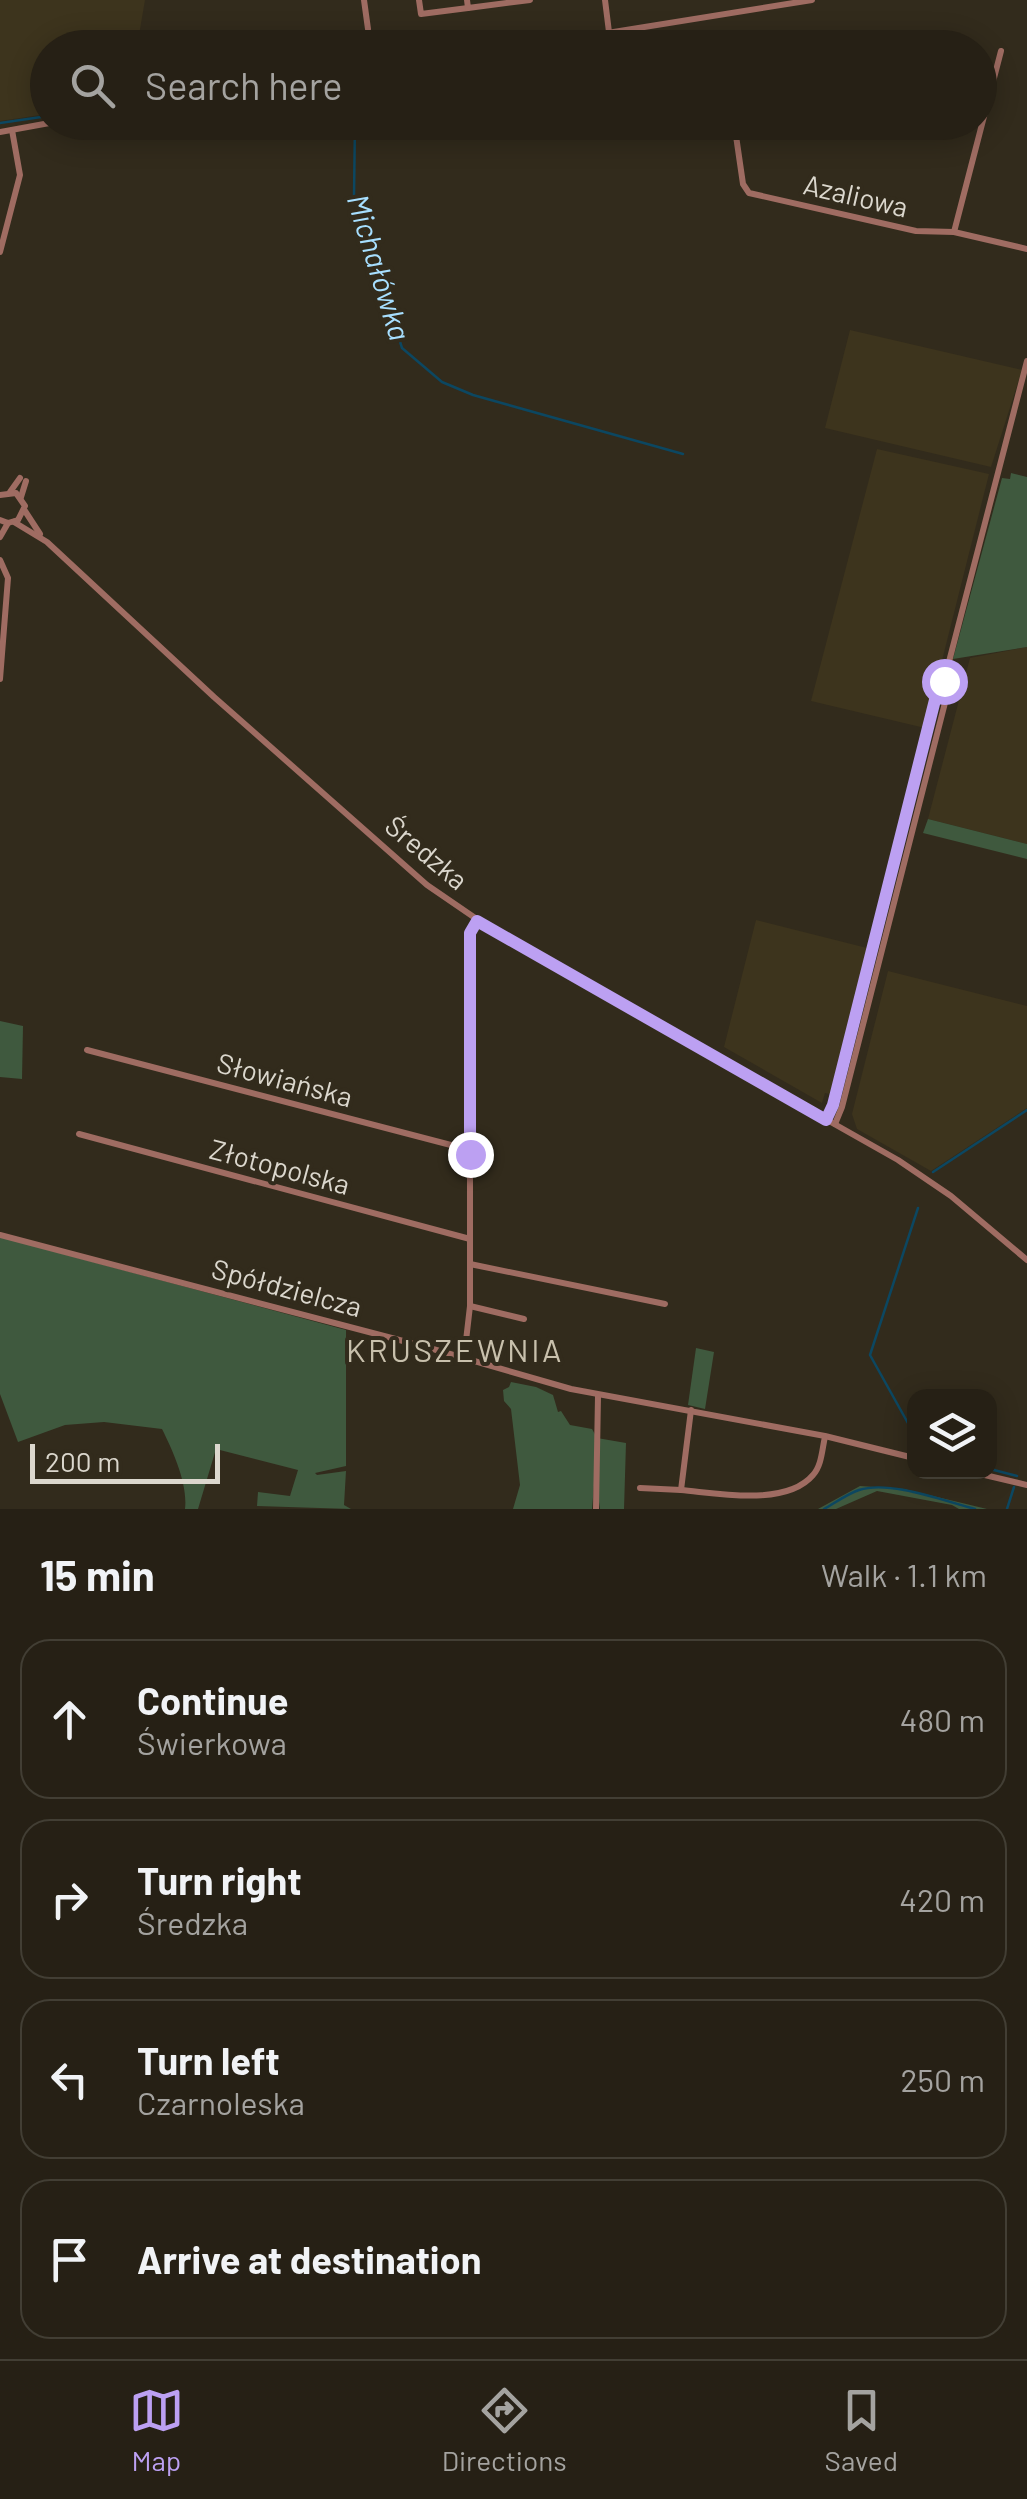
<!DOCTYPE html>
<html lang="en">
<head>
<meta charset="utf-8">
<style>
	:root { --surface:#262015; --page:#2e281e; --text:#f1f3f6; --muted:#a4a3a0; --line:#423e34; --accent:#bca0f2 }
	body { margin:0; font-family:Barlow,sans-serif; background:var(--page); color:var(--text) }
	.controls { position:absolute; right:30px; bottom:30px; display:grid; overflow:hidden; border-radius:20px; box-shadow:0 5px 25px #0003 }
	.controls button { width:90px; height:90px; display:grid; place-items:center; padding:0; border:0; border-bottom:2px solid var(--line); background:var(--surface); color:var(--text); font:50px sans-serif }
	.scale { position:absolute; left:30px; bottom:25px; width:190px; box-sizing:border-box; padding-left:10px; border:5px solid #dbd7cd; border-top:0; font-size:28px; line-height:35px; white-space:nowrap; color:#dbd7cd; -webkit-text-stroke:8px #322b1c; paint-order:stroke }
	.stop { position:absolute; width:30px; height:30px; margin:-22px; border:8px solid #bca0f2; border-radius:50%; background:#fff }
	.stop.end { background:#bca0f2; border-color:#fff; box-shadow:0 2px 10px #0008 }
	.list { margin:0; padding:0; list-style:none }
	h2 { display:flex; justify-content:space-between; align-items:center; height:130px; margin:0; padding:0 40px; font-size:42px }
	h2 small { font-size:32px; font-weight:400; color:var(--muted) }
	.list li { display:grid; grid-template-columns:65px 1fr auto; gap:30px; align-items:center; box-sizing:border-box; height:160px; margin:0 20px 20px; padding:0 20px; border:2px solid var(--line); border-radius:30px }
	.list b { display:block; font-size:38px; white-space:nowrap }
	.list p { margin:0; font-size:32px; white-space:nowrap; color:var(--muted) }
	.list em { font-size:32px; font-style:normal; color:var(--muted) }
	.icon { flex:none; width:55px; height:55px; fill:none; stroke:currentColor; stroke-width:2; stroke-linecap:round; stroke-linejoin:round }
	.map { position:relative; flex:none; width:1027px; height:1509px; overflow:hidden }
	.search { position:absolute; background:var(--surface); box-shadow:0 5px 25px #0003; left:30px; right:30px; top:30px; height:110px; display:flex; align-items:center; gap:25px; box-sizing:border-box; padding:0 35px; border-radius:55px; color:var(--muted); font-size:38px }
	.sheet { height:850px; background:var(--surface) }
	nav { display:flex; justify-content:space-around; align-items:center; box-sizing:border-box; height:140px; border-top:2px solid var(--line); background:var(--surface); font-size:28px; color:var(--muted) }
	nav a { display:grid; justify-items:center; gap:5px }
	nav .on { color:var(--accent) }
	.map>svg:first-child { display:block }
	.built { fill:#3d341d }
	.green { fill:#3f593e }
	.lines { fill:none; stroke-linecap:round; stroke-linejoin:round }
	.stream { stroke:#0c4761; stroke-width:2.5 }
	.minor { stroke:#9f6c62; stroke-width:6 }
	.route { stroke:#bca0f2; stroke-width:12 }
	.labels { text-anchor:middle; dominant-baseline:central; stroke-width:8; stroke-linejoin:round; paint-order:stroke }
	.street-label { font-size:28px; fill:#dbd7cd; stroke:#322b1c }
	.water-label { font-size:30px; font-style:italic; fill:#a7dfff; stroke:#322b1c }
	.quarter-label { font-size:32px; letter-spacing:2.5px; fill:#c8c0ac; stroke:#322b1c }
</style>
</head>
<body>
<div class="map">
<svg width="1027" height="1509" viewBox="0 0 1027 1509">
	<rect width="100%" height="100%" fill="#322b1c"/>
	<g class="built">
		<path d="M0,0H145L137,47L48,48L47,114L0,121Z"/>
		<path d="M850,330L1022,370L991,467L825,428Z"/>
		<path d="M877,449L989,474L925,728L811,701Z"/>
		<path d="M1027,647V844L928,819L970,658Z"/>
		<path d="M756,920L867,948L830,1094L825,1093L822,1103L724,1047Z"/>
		<path d="M888,971L1027,1006V1108L931,1171L857,1129L852,1114Z"/>
	</g>
	<g class="green">
		<path d="M1011,473L1027,477V647L953,659L1002,478L1010,479Z"/>
		<path d="M928,819L1027,844V859L923,833Z"/>
		<path d="M0,1021L23,1026L22,1079L0,1077Z"/>
		<path d="M0,1237L346,1330V1466L315,1473L317,1475L346,1471L344,1505L351,1509L257,1506L258,1492L290,1496L298,1470L216,1449L198,1509H185C188,1484 173,1451 162,1429L104,1422L65,1425L18,1442L0,1394Z"/>
		<path d="M696,1348L714,1352L705,1409L688,1405Z"/>
		<path d="M511,1382L536,1387L553,1395L558,1412L561,1411L570,1425L592,1429L597,1438L626,1443L624,1509H600L595,1474L592,1509H513L520,1485L511,1409L504,1401L503,1390L509,1387Z"/>
		<path d="M860,1486L904,1489L987,1509H959L952,1505L877,1491L836,1509H818Z"/>
	</g>
	<g class="lines">
		<g class="stream">
			<path d="M355,122L354,196L402,348L442,382L473,395L683,454"/>
			<path d="M0,123L48,116"/>
			<path d="M933,1172L1027,1110"/>
			<path d="M914,1434L870,1355L918,1208"/>
			<path d="M990,1469L1017,1476"/>
			<path d="M824,1509C835,1503 847,1494 859,1490C890,1480 944,1501 975,1509"/>
			<path d="M1007,1509L1014,1487"/>
		</g>
		<g class="minor">
			<path d="M364,0L368,29"/>
			<path d="M419,0L421,14L468,8"/>
			<path d="M467,0L468,8L530,0"/>
			<path d="M605,0L609,32"/>
			<path d="M514,48L812,0"/>
			<path d="M734,122L743,184L749,193L916,231L954,232L1027,249"/>
			<path d="M0,132L55,122"/>
			<path d="M640,132L703,122"/>
			<path d="M954,232L1001,51"/>
			<path d="M0,252L20,175L12,130"/>
			<path d="M10,492L20,478"/>
			<path d="M0,495L16,493L25,506L18,520L8,523L0,520"/>
			<path d="M21,497L26,481"/>
			<path d="M25,511L40,534"/>
			<path d="M14,522L47,542L214,697L427,885L500,935L898,1160L951,1196L1027,1260"/>
			<path d="M0,537L8,523"/>
			<path d="M0,560L8,578L0,679"/>
			<path d="M87,1050L470,1150"/>
			<path d="M826,1120L833,1105L938,688L944,681L1027,361"/>
			<path d="M835,1124L842,1107L948,691L944,681"/>
			<path d="M79,1134L470,1239"/>
			<path d="M0,1235L426,1347L571,1389L825,1436L914,1458"/>
			<path d="M470,1264L665,1304"/>
			<path d="M470,1306L524,1319"/>
			<path d="M464,1358L470,1306V933L477,921"/>
			<path d="M691,1410L681,1490C717,1493 786,1507 813,1475C822,1465 822,1449 825,1437"/>
			<path d="M972,1472L1027,1485"/>
			<path d="M640,1488L681,1490"/>
			<path d="M596,1509L598,1396"/>
		</g>
	</g>
	<g class="lines">
		<path class="route" d="M470,1154V933L477,921L826,1120L833,1105L938,688L944,681"/>
	</g>
	<g class="labels">
		<g class="street-label">
			<text transform="translate(856 195) rotate(13)">Azaliowa</text>
			<text transform="translate(427 852) rotate(40)">Średzka</text>
			<text transform="translate(285 1079) rotate(15)">Słowiańska</text>
			<text transform="translate(280 1166) rotate(15)">Złotopolska</text>
			<text transform="translate(287 1287) rotate(15)">Spółdzielcza</text>
		</g>
		<g class="water-label">
			<text transform="translate(380 267) rotate(73)">Michałówka</text>
		</g>
		<g class="quarter-label">
			<text x="455" y="1349">KRUSZEWNIA</text>
		</g>
	</g>
</svg>
<div class="controls">
<button><svg class="icon" aria-label="layers" viewBox="0 0 24 24"><path d="M12 4l9 5-9 5-9-5zM3 14l9 5 9-5"/></svg></button>
</div>
<div class="scale">200 m</div>
<div class="stop" style="left:944px;top:681px"></div>
<div class="stop end" style="left:470px;top:1154px"></div>
<div class="search"><svg class="icon" aria-label="search" viewBox="0 0 24 24"><circle cx="10" cy="10" r="6"/><path d="M15 15l6 6"/></svg>Search here</div>
</div>
<section class="sheet">
<h2>15 min<small>Walk · 1.1 km</small></h2>
<ul class="list">
<li><svg class="icon" aria-label="ahead" viewBox="0 0 24 24"><path d="M12 20V5M6 11l6-6 6 6"/></svg><div><b>Continue</b><p>Świerkowa</p></div><em>480 m</em></li>
<li><svg class="icon" aria-label="right" viewBox="0 0 24 24"><path d="M7 20v-9h11M14 6l5 5-5 5"/></svg><div><b>Turn right</b><p>Średzka</p></div><em>420 m</em></li>
<li><svg class="icon" aria-label="left" viewBox="0 0 24 24"><path d="M17 20v-9H6M10 6l-5 5 5 5"/></svg><div><b>Turn left</b><p>Czarnoleska</p></div><em>250 m</em></li>
<li><svg class="icon" aria-label="arrive" viewBox="0 0 24 24"><path d="M6 21V4h12l-3 4 3 4H6"/></svg><div><b>Arrive at destination</b></div></li>
</ul>
</section>
<nav>
<a class="on"><svg class="icon" aria-label="map" viewBox="0 0 24 24"><path d="M3 6l6-2 6 2 6-2v14l-6 2-6-2-6 2zM9 4v14M15 6v14"/></svg>Map</a>
<a><svg class="icon" aria-label="directions" viewBox="0 0 24 24"><path d="M12 3l9 9-9 9-9-9zM9 14v-3h6M13 9l2 2-2 2"/></svg>Directions</a>
<a><svg class="icon" aria-label="saved" viewBox="0 0 24 24"><path d="M7 4h10v16l-5-4-5 4z"/></svg>Saved</a>
</nav>
</body>
</html>
